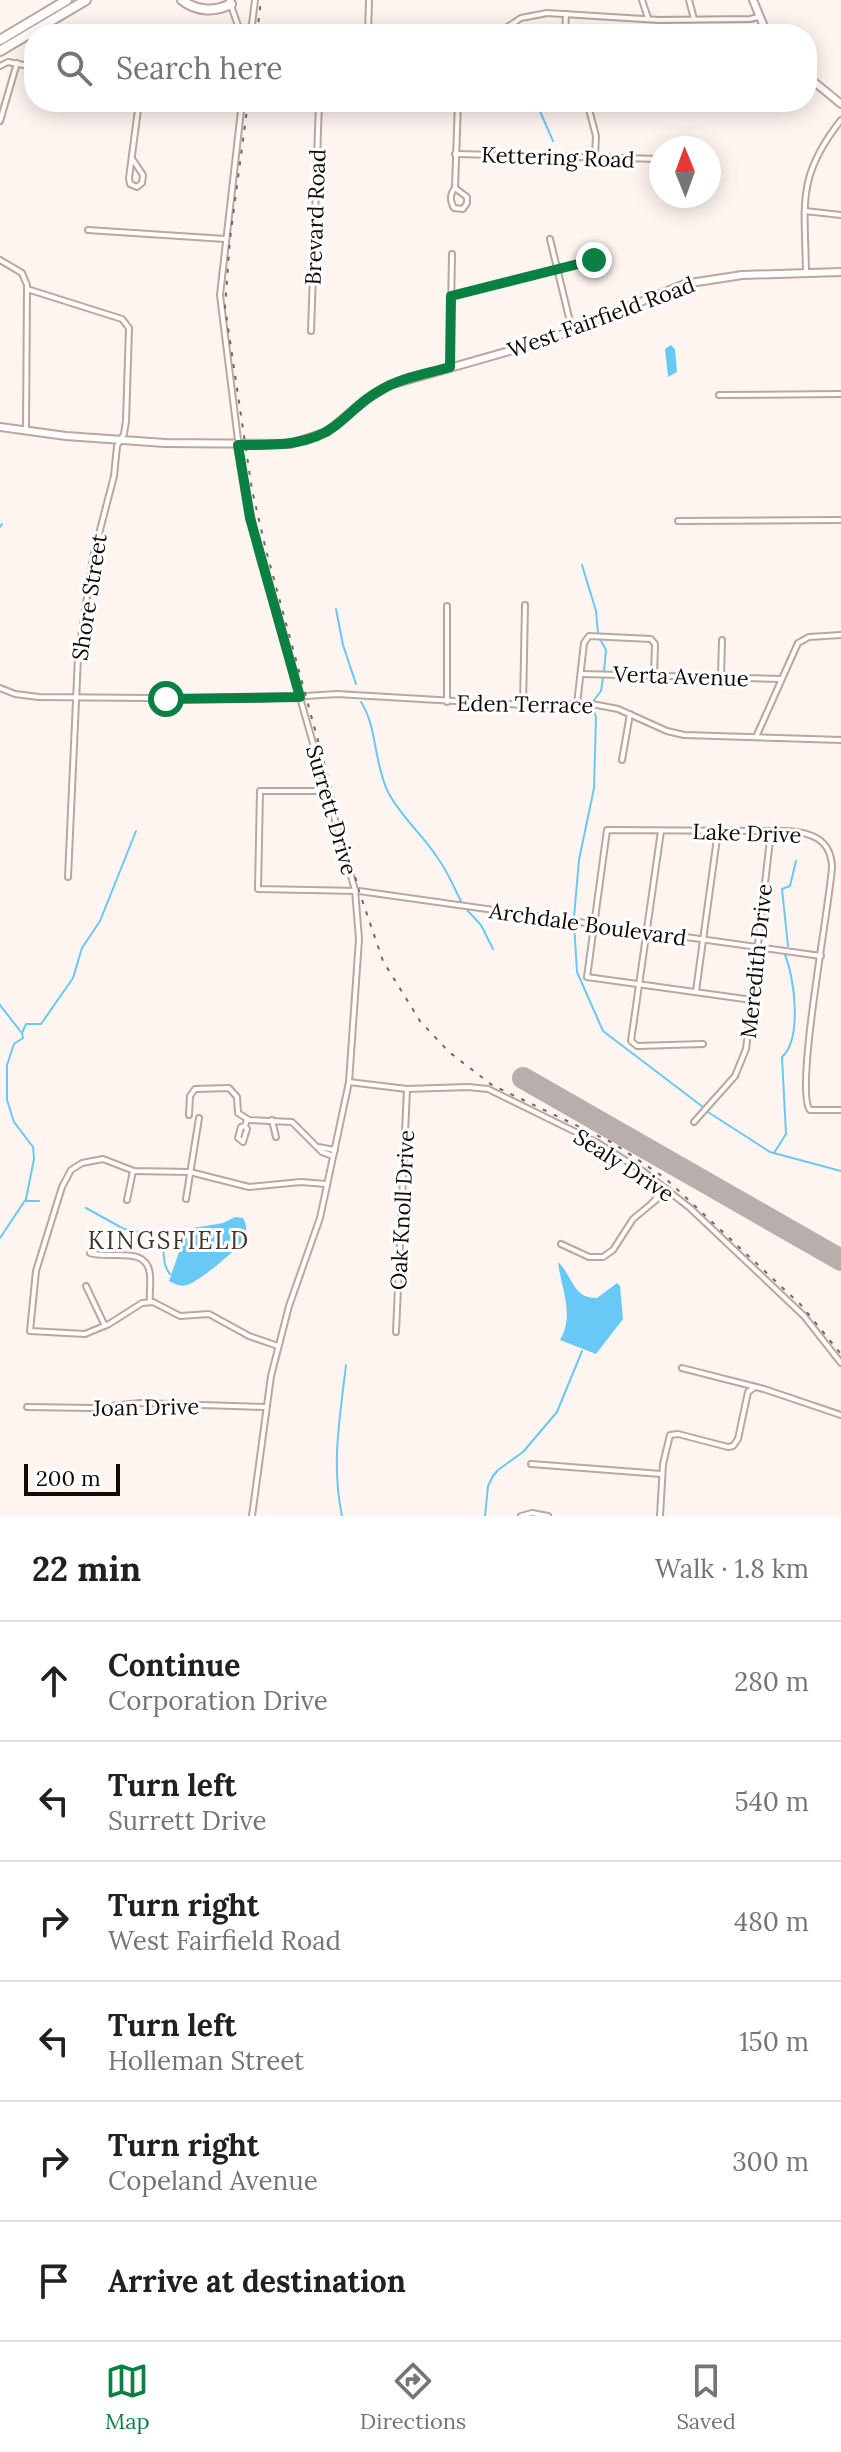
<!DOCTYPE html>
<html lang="en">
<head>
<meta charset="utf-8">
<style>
	:root { --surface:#fff; --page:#f6f6f6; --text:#202124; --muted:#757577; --line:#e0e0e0; --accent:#0b8043 }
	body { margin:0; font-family:Lora,serif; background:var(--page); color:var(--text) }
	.compass { position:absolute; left:649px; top:136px; width:72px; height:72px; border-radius:50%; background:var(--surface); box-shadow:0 4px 20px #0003; rotate:359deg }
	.scale { position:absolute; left:24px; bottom:20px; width:96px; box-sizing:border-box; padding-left:8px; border:4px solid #120b08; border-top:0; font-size:22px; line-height:28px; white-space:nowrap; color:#120b08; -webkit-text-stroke:6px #fff; paint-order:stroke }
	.stop { position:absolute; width:24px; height:24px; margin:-18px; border:6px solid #0b8043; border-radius:50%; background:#fff }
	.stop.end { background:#0b8043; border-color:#fff; box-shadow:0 2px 8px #0008 }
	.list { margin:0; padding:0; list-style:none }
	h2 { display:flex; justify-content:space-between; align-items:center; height:104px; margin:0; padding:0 32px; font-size:34px }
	h2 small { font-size:26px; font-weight:400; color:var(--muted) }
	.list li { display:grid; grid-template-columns:52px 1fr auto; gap:24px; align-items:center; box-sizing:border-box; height:120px; padding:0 32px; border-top:2px solid var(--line) }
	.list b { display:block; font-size:30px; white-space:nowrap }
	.list p { margin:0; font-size:26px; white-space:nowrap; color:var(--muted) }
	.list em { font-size:26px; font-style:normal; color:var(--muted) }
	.icon { flex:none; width:44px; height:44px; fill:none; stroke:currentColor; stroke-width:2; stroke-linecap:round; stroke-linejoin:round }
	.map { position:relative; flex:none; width:841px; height:1516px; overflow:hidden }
	.search { position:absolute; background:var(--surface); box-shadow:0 4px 20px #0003; left:24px; right:24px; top:24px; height:88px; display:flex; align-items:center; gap:20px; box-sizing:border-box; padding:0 28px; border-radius:32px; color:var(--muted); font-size:30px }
	.sheet { height:824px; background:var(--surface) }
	nav { display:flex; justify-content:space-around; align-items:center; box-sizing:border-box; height:112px; border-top:2px solid var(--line); background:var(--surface); font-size:22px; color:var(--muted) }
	nav a { display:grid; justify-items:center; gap:4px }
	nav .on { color:var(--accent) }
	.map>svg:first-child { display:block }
	.water { fill:#69c9f6 }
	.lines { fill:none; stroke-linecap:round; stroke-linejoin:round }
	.stream { stroke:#69c9f6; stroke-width:2 }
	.runway { stroke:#b8aeab; stroke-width:22 }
	.minor-casing { stroke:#bda69c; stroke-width:8 }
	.major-casing { stroke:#bda69c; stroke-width:10 }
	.highway-casing { stroke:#bda69c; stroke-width:12 }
	.minor { stroke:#fff; stroke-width:4 }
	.major { stroke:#fff; stroke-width:6 }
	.highway { stroke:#fff; stroke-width:8 }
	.rail { stroke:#716966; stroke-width:2; stroke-dasharray:4 8; stroke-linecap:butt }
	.route { stroke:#0b8043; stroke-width:10 }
	.labels { text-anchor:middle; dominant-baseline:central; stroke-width:6; stroke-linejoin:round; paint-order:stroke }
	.street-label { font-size:22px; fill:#120b08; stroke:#fff }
	.neighbourhood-label { font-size:24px; letter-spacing:2px; fill:#46332b; stroke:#fff }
</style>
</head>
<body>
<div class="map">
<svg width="841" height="1516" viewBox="0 0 841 1516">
	<rect width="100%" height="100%" fill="#fef4f0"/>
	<g class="water">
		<path d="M671,345L675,349L677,372L668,377L665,349Z"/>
		<path d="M235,1217L243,1218C248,1227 247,1234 241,1242C235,1252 198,1282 187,1285C180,1287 175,1284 169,1281L187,1229L223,1223Z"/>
		<path d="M558,1262C573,1276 573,1299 597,1298L617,1283L620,1286L623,1319L596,1354L560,1340C575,1314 561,1289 558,1262Z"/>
	</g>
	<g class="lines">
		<g class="stream">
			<path d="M486,34H490"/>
			<path d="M536,102L553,141"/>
			<path d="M0,527L2,524"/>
			<path d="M582,565L596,611L598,633"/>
			<path d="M336,609L343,645L356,684"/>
			<path d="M600,639L606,650L604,671"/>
			<path d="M594,700L601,691L603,678"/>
			<path d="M361,702C377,726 374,764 388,792C401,817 422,834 437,857C447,870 453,886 461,901"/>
			<path d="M467,910L481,925L493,949"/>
			<path d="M574,917L579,860L594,788L596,717L593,708"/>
			<path d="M574,924L577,972L603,1031L703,1107"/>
			<path d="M788,946L782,889L790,886L796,861"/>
			<path d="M0,1005L21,1032"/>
			<path d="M708,1112L770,1152L841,1171"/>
			<path d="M774,1153L786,1134L782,1057C802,1039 795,979 785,955"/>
			<path d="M26,1201H39"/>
			<path d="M86,1208L124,1229L159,1236C167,1249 160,1262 170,1274"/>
			<path d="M0,1238L26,1199L34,1159L33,1147L14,1122L7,1100V1065L14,1044L23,1038L22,1033L26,1024H41L73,978L82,948L100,921L136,831"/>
			<path d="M342,1516C331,1464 340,1417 346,1365"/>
			<path d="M485,1516L488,1486L493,1476L498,1470L523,1452L557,1412L582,1351"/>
		</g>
		<path class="runway" d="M523,1078L841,1260"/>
		<defs>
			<g id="minor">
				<path d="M229,0L241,34"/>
				<path d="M642,0L648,18"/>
				<path d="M689,0L694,19"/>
				<path d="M240,31L249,29L252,24L255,0"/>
				<path d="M368,34L369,0"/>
				<path d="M497,34L521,18L547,13L659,20L750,19L758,17"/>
				<path d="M565,34L566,14"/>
				<path d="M0,66L8,62L34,67"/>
				<path d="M242,102L220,295L241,464L258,551L355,890L359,939L349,1082L320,1218L289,1306L271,1376L252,1516"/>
				<path d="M587,102L596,136L595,158"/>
				<path d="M0,121L17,63"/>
				<path d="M455,154L661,159"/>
				<path d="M133,160L143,175L142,183L137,187L130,184L129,178L139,102"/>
				<path d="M455,188L458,102"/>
				<path d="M455,188L467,197V203L463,209L454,208C450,201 449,195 455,188Z"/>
				<path d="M805,211L841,215"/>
				<path d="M88,230L225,239"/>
				<path d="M550,239L572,330"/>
				<path d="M0,260L22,273L27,285L26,431"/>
				<path d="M806,272C805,204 796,177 841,120"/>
				<path d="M27,289L122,319L129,328L126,421L124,434L117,446L114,476L93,557L78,657L68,877"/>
				<path d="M451,296L594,260"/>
				<path d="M311,331L319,102"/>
				<path d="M450,367L452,254"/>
				<path d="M719,395L841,394"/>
				<path d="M678,521L841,520"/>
				<path d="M447,606V702"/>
				<path d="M581,674L781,679"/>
				<path d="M721,677L722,640"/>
				<path d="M0,688L15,694L39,697L259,699L337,694L523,705L592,704L618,709L667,731L684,735L841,740"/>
				<path d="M577,704L584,643L589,636L651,639L655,644L654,675"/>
				<path d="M523,705L525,605"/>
				<path d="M756,737L798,643L809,637L841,635"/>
				<path d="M622,760L630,714"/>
				<path d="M327,791H260L258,889L359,891L821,956"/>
				<path d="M661,831L631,1041L637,1046L703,1044"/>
				<path d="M696,991L718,831"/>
				<path d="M752,1000L587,977L607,830L786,831C811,832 831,839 832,867C830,904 794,1092 810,1110H841"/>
				<path d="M349,1082L407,1089L468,1087L488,1089L596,1142L644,1172L690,1208L804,1316L841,1363"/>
				<path d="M189,1115L190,1096L195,1089L229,1088L237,1097L238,1113L249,1120L292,1122L322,1152L333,1156"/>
				<path d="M272,1120L276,1137"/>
				<path d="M694,1122L735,1076L746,1049L771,831"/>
				<path d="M245,1126L241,1127L238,1138L243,1142L247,1129L245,1126L247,1119"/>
				<path d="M318,1147L335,1150"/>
				<path d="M186,1199L199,1118"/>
				<path d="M127,1200L133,1171"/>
				<path d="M652,1203L665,1188"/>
				<path d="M561,1244L589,1257H603L613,1250L633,1219L668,1190"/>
				<path d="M90,1253C109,1260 149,1244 150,1276C151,1284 149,1293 150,1302"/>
				<path d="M86,1286L105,1326"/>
				<path d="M396,1332L407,1089"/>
				<path d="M278,1346L249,1336L209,1314L180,1316L153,1302L142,1303L109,1324L85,1334L30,1331L36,1271L62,1187L71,1170L82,1163L103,1159L134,1171L190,1172L249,1187L301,1182L326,1184"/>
				<path d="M682,1368L764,1389L841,1415"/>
				<path d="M27,1407L92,1408L140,1403L265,1407"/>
				<path d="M531,1464L661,1474"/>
				<path d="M521,1516L532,1513L548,1516"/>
				<path d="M660,1516L663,1464L670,1435L678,1434L728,1447L733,1446L738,1439L748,1392L755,1387"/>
			</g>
			<g id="major">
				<path d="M753,0L767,34"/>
				<path d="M807,76L841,104"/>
				<path d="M0,427L66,436L165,443L290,444L327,432L365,400L390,385L548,340L684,284L742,275L841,272"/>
			</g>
			<g id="highway">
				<path d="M182,0C197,12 215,12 231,4"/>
				<path d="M0,40L67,0"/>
				<path d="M0,51L86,0"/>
			</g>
		</defs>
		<use href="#minor" class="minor-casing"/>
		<use href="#major" class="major-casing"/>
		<use href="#highway" class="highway-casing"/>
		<use href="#minor" class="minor"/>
		<use href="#major" class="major"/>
		<use href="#highway" class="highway"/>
		<g class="rail">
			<path d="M257,34L261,0"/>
			<path d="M248,102L230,239L225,307L252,490L266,550L359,891L383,961L420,1021L449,1052L492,1085L613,1143L665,1178L801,1305L841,1354"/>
		</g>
	</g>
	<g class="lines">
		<path class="route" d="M166,699L300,697L250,518L238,445C272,445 307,447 335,426C350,415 362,400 379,391C400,378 426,374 450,367L451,296L594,260"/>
	</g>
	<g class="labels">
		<g class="street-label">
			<text transform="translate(558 157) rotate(2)">Kettering Road</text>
			<text transform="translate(315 217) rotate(-88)">Brevard Road</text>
			<text transform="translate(601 317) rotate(-20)">West Fairfield Road</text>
			<text transform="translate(89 597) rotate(-81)">Shore Street</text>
			<text transform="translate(681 676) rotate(2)">Verta Avenue</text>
			<text transform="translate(525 704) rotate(1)">Eden Terrace</text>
			<text transform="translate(332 810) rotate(74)">Surrett Drive</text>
			<text transform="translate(747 833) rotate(2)">Lake Drive</text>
			<text transform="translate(588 924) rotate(8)">Archdale Boulevard</text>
			<text transform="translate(756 961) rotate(-84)">Meredith Drive</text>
			<text transform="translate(624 1165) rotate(33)">Sealy Drive</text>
			<text transform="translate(402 1210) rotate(-87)">Oak Knoll Drive</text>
			<text transform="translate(146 1407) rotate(-1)">Joan Drive</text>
		</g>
		<g class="neighbourhood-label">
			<text x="169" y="1240">KINGSFIELD</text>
		</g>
	</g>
</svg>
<svg class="compass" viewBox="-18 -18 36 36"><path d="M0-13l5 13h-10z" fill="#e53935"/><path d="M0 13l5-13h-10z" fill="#757577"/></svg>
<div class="scale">200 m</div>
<div class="stop" style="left:166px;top:699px"></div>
<div class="stop end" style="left:594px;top:260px"></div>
<div class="search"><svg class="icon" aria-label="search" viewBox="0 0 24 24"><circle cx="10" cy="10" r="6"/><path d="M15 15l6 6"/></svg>Search here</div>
</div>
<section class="sheet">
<h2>22 min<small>Walk · 1.8 km</small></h2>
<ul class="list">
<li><svg class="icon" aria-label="ahead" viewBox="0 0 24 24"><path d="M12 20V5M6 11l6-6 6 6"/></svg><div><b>Continue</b><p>Corporation Drive</p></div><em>280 m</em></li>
<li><svg class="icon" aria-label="left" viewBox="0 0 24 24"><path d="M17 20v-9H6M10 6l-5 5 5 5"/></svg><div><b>Turn left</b><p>Surrett Drive</p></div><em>540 m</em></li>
<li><svg class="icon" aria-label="right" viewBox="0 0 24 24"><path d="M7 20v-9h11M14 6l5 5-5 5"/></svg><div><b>Turn right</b><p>West Fairfield Road</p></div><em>480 m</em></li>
<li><svg class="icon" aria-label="left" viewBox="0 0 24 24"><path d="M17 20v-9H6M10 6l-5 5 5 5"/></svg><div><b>Turn left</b><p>Holleman Street</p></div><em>150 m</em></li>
<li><svg class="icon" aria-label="right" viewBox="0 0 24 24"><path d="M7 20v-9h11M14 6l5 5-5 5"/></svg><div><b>Turn right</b><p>Copeland Avenue</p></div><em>300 m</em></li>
<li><svg class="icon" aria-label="arrive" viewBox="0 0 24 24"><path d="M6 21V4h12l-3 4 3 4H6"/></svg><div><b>Arrive at destination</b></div></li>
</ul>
</section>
<nav>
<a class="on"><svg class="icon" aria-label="map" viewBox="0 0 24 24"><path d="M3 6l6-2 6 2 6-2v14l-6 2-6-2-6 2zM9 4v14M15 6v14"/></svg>Map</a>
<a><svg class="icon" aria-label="directions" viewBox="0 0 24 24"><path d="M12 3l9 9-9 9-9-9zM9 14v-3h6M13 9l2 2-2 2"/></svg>Directions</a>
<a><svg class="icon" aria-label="saved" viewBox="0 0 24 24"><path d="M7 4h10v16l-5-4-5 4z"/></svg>Saved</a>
</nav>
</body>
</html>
